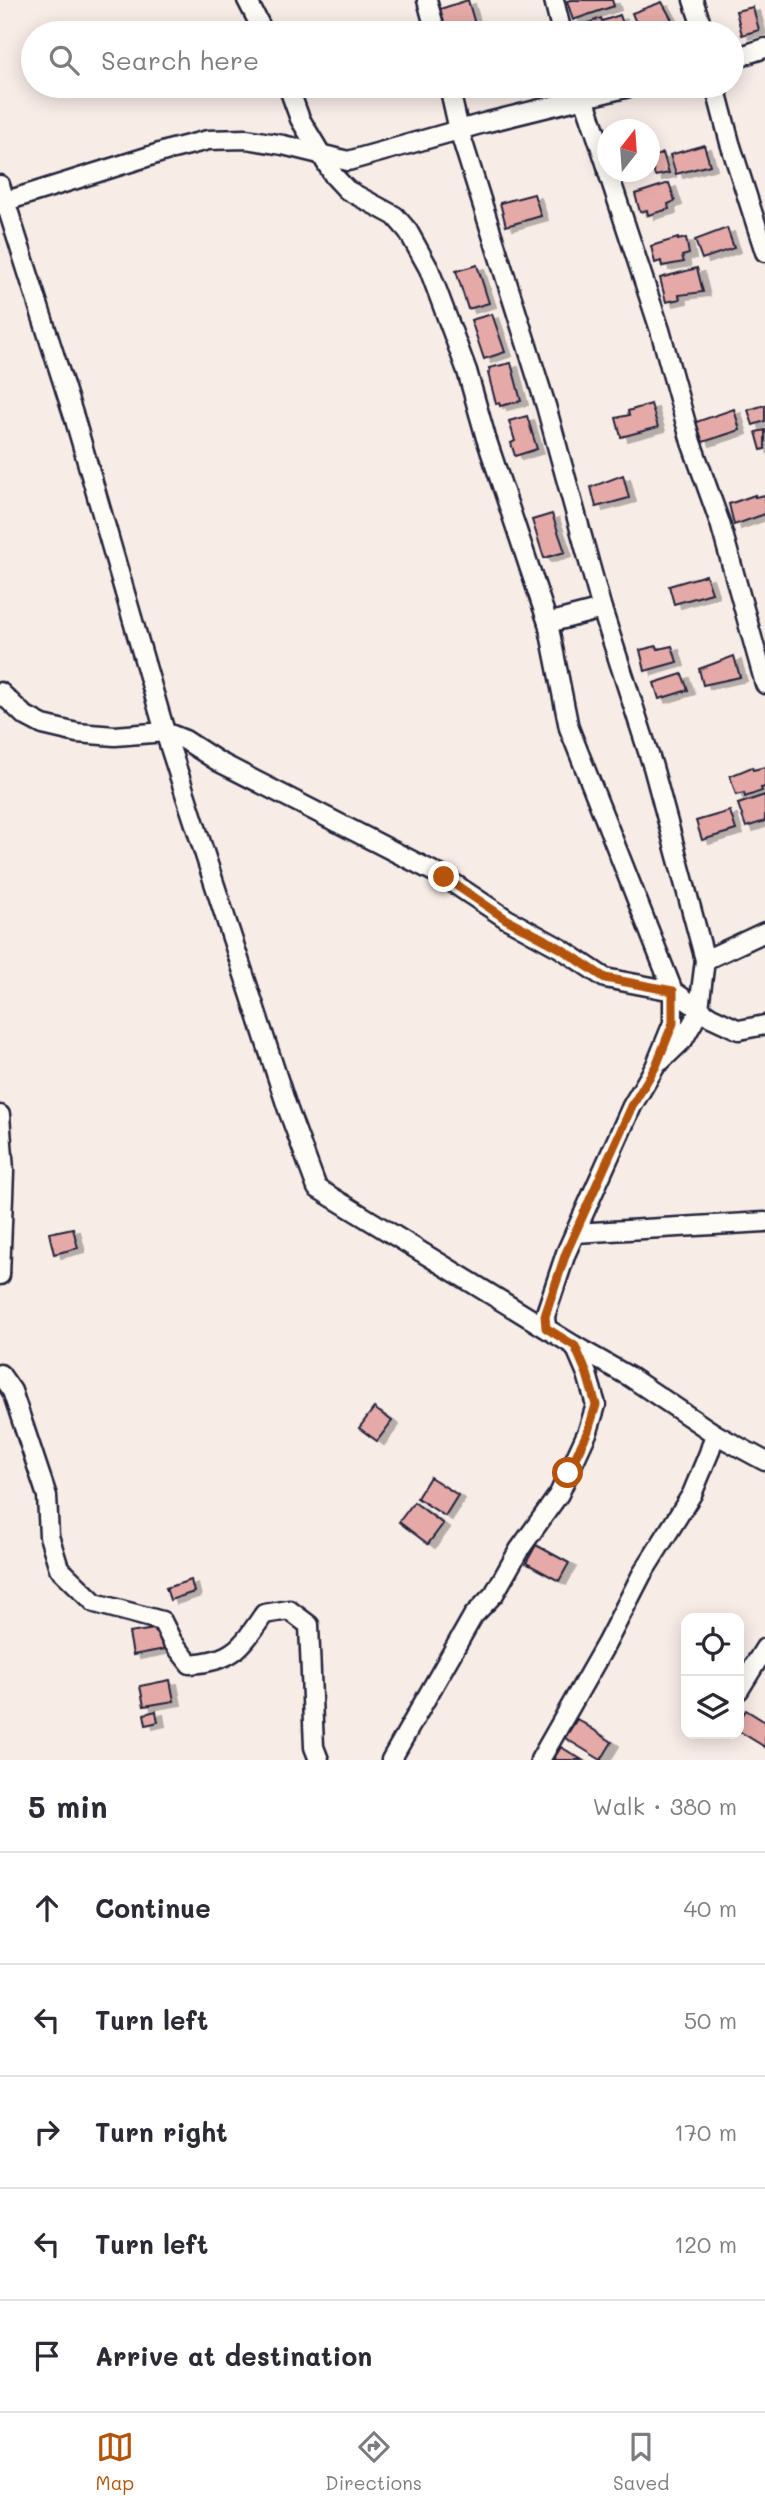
<!DOCTYPE html>
<html lang="en">
<head>
<meta charset="utf-8">
<style>
	:root { --surface:#fff; --page:#f2f2f3; --text:#2b2b33; --muted:#7c7c81; --line:#e1e1e2; --accent:#b45309 }
	body { margin:0; font-family:Mali,sans-serif; background:var(--page); color:var(--text) }
	.controls { position:absolute; right:21px; bottom:21px; display:grid; overflow:hidden; border-radius:14px; box-shadow:0 4px 18px #0003 }
	.controls button { width:63px; height:63px; display:grid; place-items:center; padding:0; border:0; border-bottom:2px solid var(--line); background:var(--surface); color:var(--text); font:35px sans-serif }
	.compass { position:absolute; left:597px; top:119px; width:63px; height:63px; border-radius:50%; background:var(--surface); box-shadow:0 4px 18px #0003; rotate:17deg }
	.stop { position:absolute; width:21px; height:21px; margin:-16px; border:5px solid #b45309; border-radius:50%; background:#fff }
	.stop.end { background:#b45309; border-color:#fff; box-shadow:0 2px 7px #0008 }
	.list { margin:0; padding:0; list-style:none }
	h2 { display:flex; justify-content:space-between; align-items:center; height:91px; margin:0; padding:0 28px; font-size:30px }
	h2 small { font-size:23px; font-weight:400; color:var(--muted) }
	.list li { display:grid; grid-template-columns:46px 1fr auto; gap:21px; align-items:center; box-sizing:border-box; height:112px; padding:0 28px; border-top:2px solid var(--line) }
	.list b { display:block; font-size:26px; white-space:nowrap }
	.list em { font-size:23px; font-style:normal; color:var(--muted) }
	.icon { flex:none; width:38px; height:38px; fill:none; stroke:currentColor; stroke-width:2; stroke-linecap:round; stroke-linejoin:round }
	.map { position:relative; flex:none; width:765px; height:1760px; overflow:hidden }
	.search { position:absolute; background:var(--surface); box-shadow:0 4px 18px #0003; left:21px; right:21px; top:21px; height:77px; display:flex; align-items:center; gap:18px; box-sizing:border-box; padding:0 24px; border-radius:38px; color:var(--muted); font-size:26px }
	.sheet { height:651px; background:var(--surface) }
	nav { display:flex; justify-content:space-around; align-items:center; box-sizing:border-box; height:98px; border-top:2px solid var(--line); background:var(--surface); font-size:19px; color:var(--muted) }
	nav a { display:grid; justify-items:center; gap:4px }
	nav .on { color:var(--accent) }
	.map>svg:first-child { display:block }
	.building { fill:#e5aaa8; stroke:#22223b; stroke-width:2; filter:url(#shadow) }
	.lines { fill:none; stroke-linecap:round; stroke-linejoin:round }
	.minor-casing { stroke:#22223b; stroke-width:23 }
	.minor { stroke:#fdfcf7; stroke-width:18 }
	.route { stroke:#b45309; stroke-width:9 }
</style>
</head>
<body>
<div class="map">
<svg width="765" height="1760" viewBox="0 0 765 1760">
	<defs>
		<filter id="shadow"><feDropShadow dx="7" dy="4" stdDeviation="0" flood-color="#0004"/></filter>
	</defs>
	<rect width="100%" height="100%" fill="#f8ece7"/>
	<filter id="ink" filterUnits="userSpaceOnUse"><feTurbulence type="fractalNoise" baseFrequency=".0143" numOctaves="2"/><feDisplacementMap in="SourceGraphic" scale="14" xChannelSelector="R" yChannelSelector="G"/><feConvolveMatrix kernelMatrix="1 2 1 2 8 2 1 2 1" color-interpolation-filters="sRGB"/></filter>
	<g filter="url(#ink)">
		<g class="building">
			<path d="M468,0L475,24L444,33L437,10Z"/>
			<path d="M571,0H612L614,6L573,20L567,1Z"/>
			<path d="M662,2L672,20L640,33L632,13Z"/>
			<path d="M753,7L759,30L742,35L736,11Z"/>
			<path d="M620,15L626,33H586L583,25L601,18L602,21Z"/>
			<path d="M704,145L710,165L676,174L670,155Z"/>
			<path d="M663,153L669,173L655,176L650,158Z"/>
			<path d="M669,183L675,201L668,204L669,209L648,215L647,210L640,212L635,194Z"/>
			<path d="M534,194L541,216L506,226L500,203Z"/>
			<path d="M727,228L734,248L702,259L695,240Z"/>
			<path d="M678,238V240L686,238L689,254L682,256L684,262L662,266L661,261L655,263L651,246Z"/>
			<path d="M477,265L489,303L468,309L456,271Z"/>
			<path d="M697,268L703,292L679,295L680,299L666,302L660,278Z"/>
			<path d="M492,314L505,352L484,359L471,320Z"/>
			<path d="M511,363L521,401L500,406L499,403L496,404L488,373L490,372L489,368Z"/>
			<path d="M651,404L658,427L621,437L616,418L629,415L628,411Z"/>
			<path d="M765,405V421L753,425L748,410Z"/>
			<path d="M734,409L740,430L703,442L696,422Z"/>
			<path d="M527,416L537,449L515,456L511,443L515,441L509,421Z"/>
			<path d="M765,430V449L761,450L756,432Z"/>
			<path d="M623,475L629,498L596,507L591,487Z"/>
			<path d="M755,495V497L765,495V514L734,525L729,504Z"/>
			<path d="M552,514L565,552L544,558L532,520Z"/>
			<path d="M706,575L712,593L674,604L669,586Z"/>
			<path d="M657,646L658,649L672,646L677,662L645,671L640,650Z"/>
			<path d="M734,656L740,677L703,685L699,669Z"/>
			<path d="M682,674L688,690L659,699L654,683Z"/>
			<path d="M752,767L753,770L765,767V787L761,788L762,791L745,797L744,793L736,795L730,776Z"/>
			<path d="M765,795V821L746,827L738,804Z"/>
			<path d="M730,811L736,830L702,840L696,821Z"/>
			<path d="M73,1228L78,1248L54,1254L49,1233Z"/>
			<path d="M374,1408L392,1421L377,1441L359,1428Z"/>
			<path d="M430,1477L458,1495L445,1516L417,1498Z"/>
			<path d="M414,1502L443,1524L428,1544L399,1522Z"/>
			<path d="M536,1545L569,1563L559,1581L526,1563Z"/>
			<path d="M191,1580L194,1592L170,1600L166,1588Z"/>
			<path d="M161,1628L165,1649L133,1655L129,1633Z"/>
			<path d="M170,1680L174,1701L144,1706L140,1686Z"/>
			<path d="M746,1710L765,1722V1747L739,1731V1721Z"/>
			<path d="M156,1711L158,1722L146,1725L144,1714Z"/>
			<path d="M577,1719L612,1742L601,1760L565,1738Z"/>
			<path d="M561,1747L582,1760H553Z"/>
		</g>
		<g class="lines">
			<defs>
				<g id="minor">
					<path d="M247,0L264,33"/>
					<path d="M427,0L436,33"/>
					<path d="M554,0L562,33"/>
					<path d="M693,0L704,33"/>
					<path d="M732,59L765,48"/>
					<path d="M288,86L300,119L334,176L347,190L395,216L408,231L429,269L467,371L486,438L548,623L569,728L673,991V1023L655,1067L632,1106L566,1253L545,1316L546,1328"/>
					<path d="M449,86L459,130L546,406L602,609L653,767L705,960L699,1008L696,1017L683,1040L661,1061"/>
					<path d="M580,86L608,169"/>
					<path d="M715,86L730,143L765,252"/>
					<path d="M608,172L660,330L691,442L720,523L765,684"/>
					<path d="M0,185L75,420L165,732L287,1107L317,1188L575,1346L630,1377L715,1434L765,1461"/>
					<path d="M0,203L169,150L208,140L246,139L283,145L348,161L484,123L633,86"/>
					<path d="M548,623L602,609"/>
					<path d="M0,692L24,715L43,725L77,733L115,736L165,732L185,740L219,762L444,877L507,919L560,948L605,978L673,991L711,1017L739,1030L765,1025"/>
					<path d="M705,960L765,932"/>
					<path d="M0,1115L4,1171L0,1275"/>
					<path d="M575,1233L765,1222"/>
					<path d="M0,1374L12,1391L47,1496L49,1536L59,1568L95,1603L162,1621L172,1641L190,1664C233,1661 241,1648 264,1614L289,1610L309,1625L314,1747L319,1760"/>
					<path d="M739,1690L765,1648"/>
					<path d="M391,1760L473,1616L494,1594L519,1550L559,1494L588,1431L596,1405L587,1374L575,1346"/>
					<path d="M540,1760L606,1644L642,1574L692,1494L709,1453L715,1434"/>
				</g>
			</defs>
			<use href="#minor" class="minor-casing"/>
			<use href="#minor" class="minor"/>
		</g>
	</g>
	<g class="lines" filter="url(#ink)">
		<path class="route" d="M444,877L506,919L560,948L605,978L673,991V1023L656,1066L632,1106L566,1253L545,1316L546,1328L575,1346L587,1374L596,1405L588,1431L568,1473"/>
	</g>
</svg>
<div class="controls">
<button><svg class="icon" aria-label="locate" viewBox="0 0 24 24"><circle cx="12" cy="12" r="6"/><path d="M12 2v4M12 18v4M2 12h4M18 12h4"/></svg></button>
<button><svg class="icon" aria-label="layers" viewBox="0 0 24 24"><path d="M12 4l9 5-9 5-9-5zM3 14l9 5 9-5"/></svg></button>
</div>
<svg class="compass" viewBox="-18 -18 36 36"><path d="M0-13l5 13h-10z" fill="#e53935"/><path d="M0 13l5-13h-10z" fill="#7c7c81"/></svg>
<div class="stop" style="left:568px;top:1473px"></div>
<div class="stop end" style="left:444px;top:877px"></div>
<div class="search"><svg class="icon" aria-label="search" viewBox="0 0 24 24"><circle cx="10" cy="10" r="6"/><path d="M15 15l6 6"/></svg>Search here</div>
</div>
<section class="sheet">
<h2>5 min<small>Walk · 380 m</small></h2>
<ul class="list">
<li><svg class="icon" aria-label="ahead" viewBox="0 0 24 24"><path d="M12 20V5M6 11l6-6 6 6"/></svg><div><b>Continue</b></div><em>40 m</em></li>
<li><svg class="icon" aria-label="left" viewBox="0 0 24 24"><path d="M17 20v-9H6M10 6l-5 5 5 5"/></svg><div><b>Turn left</b></div><em>50 m</em></li>
<li><svg class="icon" aria-label="right" viewBox="0 0 24 24"><path d="M7 20v-9h11M14 6l5 5-5 5"/></svg><div><b>Turn right</b></div><em>170 m</em></li>
<li><svg class="icon" aria-label="left" viewBox="0 0 24 24"><path d="M17 20v-9H6M10 6l-5 5 5 5"/></svg><div><b>Turn left</b></div><em>120 m</em></li>
<li><svg class="icon" aria-label="arrive" viewBox="0 0 24 24"><path d="M6 21V4h12l-3 4 3 4H6"/></svg><div><b>Arrive at destination</b></div></li>
</ul>
</section>
<nav>
<a class="on"><svg class="icon" aria-label="map" viewBox="0 0 24 24"><path d="M3 6l6-2 6 2 6-2v14l-6 2-6-2-6 2zM9 4v14M15 6v14"/></svg>Map</a>
<a><svg class="icon" aria-label="directions" viewBox="0 0 24 24"><path d="M12 3l9 9-9 9-9-9zM9 14v-3h6M13 9l2 2-2 2"/></svg>Directions</a>
<a><svg class="icon" aria-label="saved" viewBox="0 0 24 24"><path d="M7 4h10v16l-5-4-5 4z"/></svg>Saved</a>
</nav>
</body>
</html>
